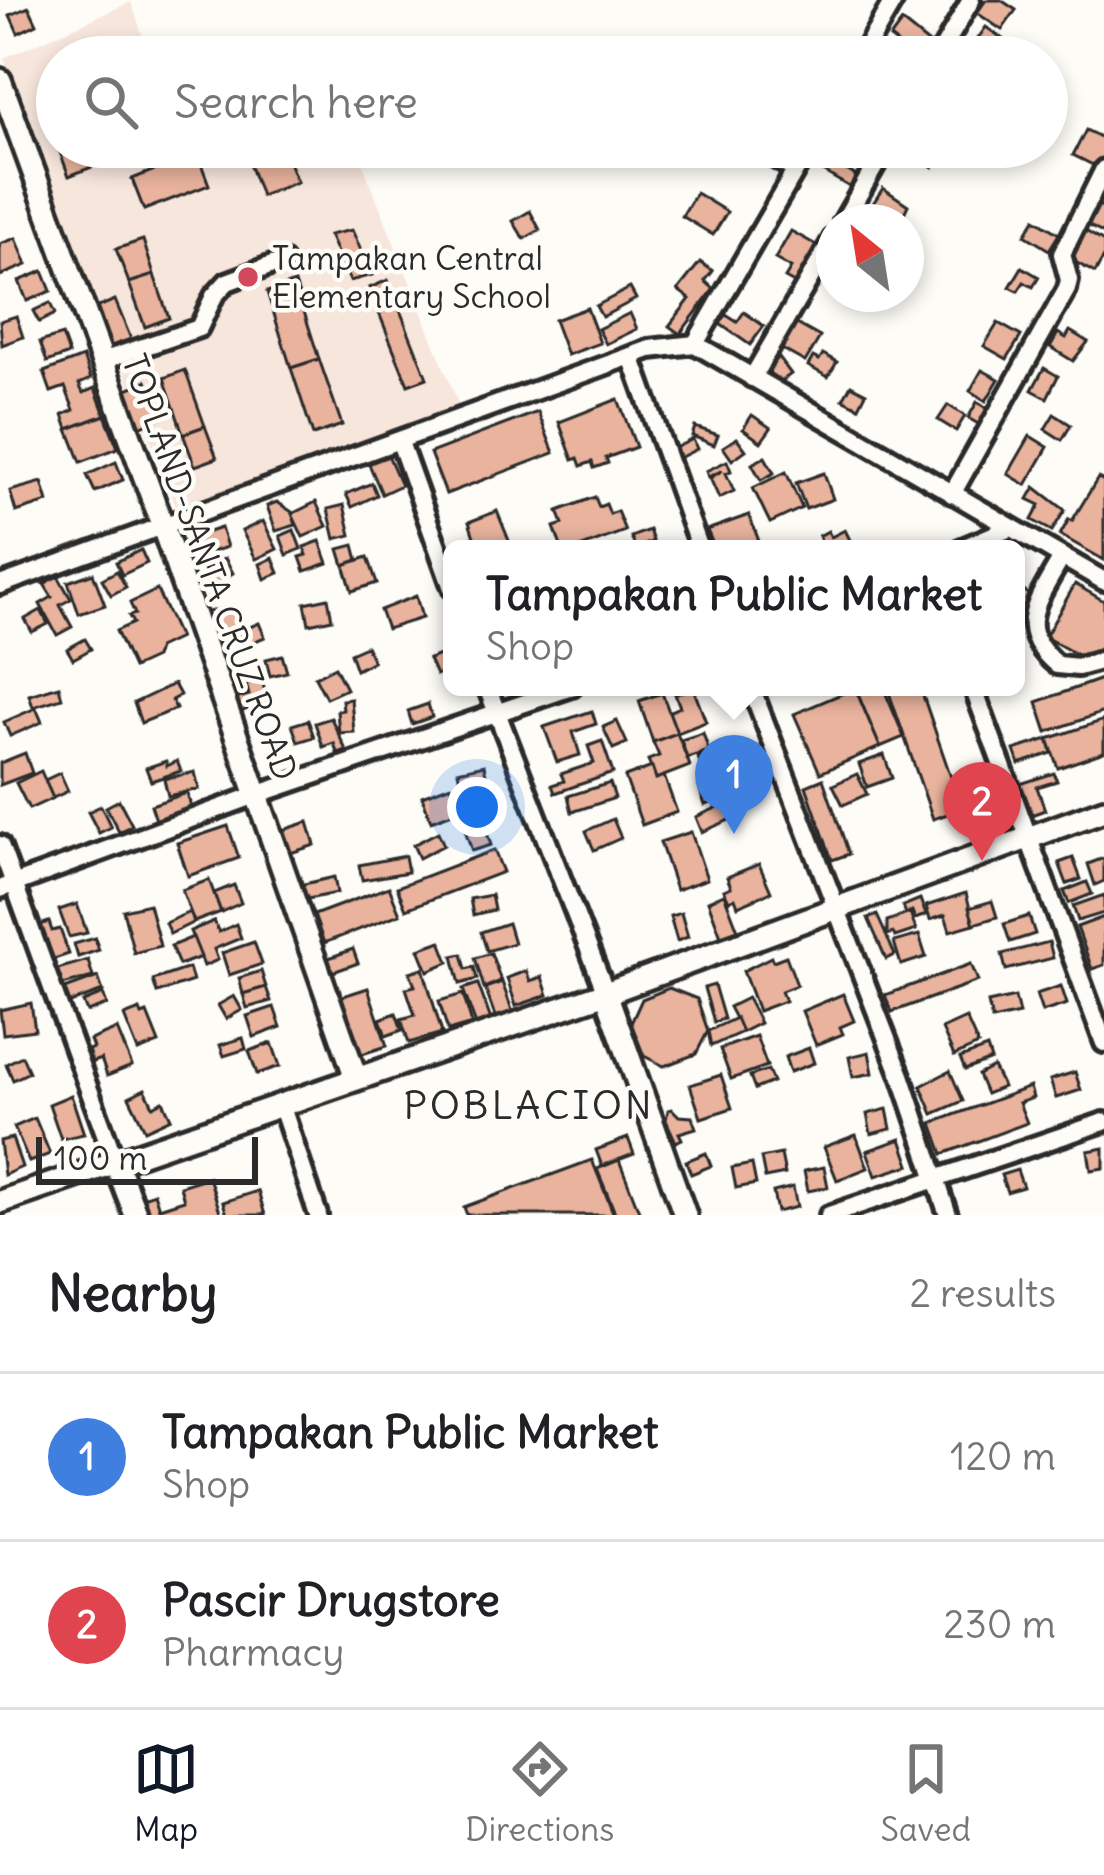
<!DOCTYPE html>
<html lang="en">
<head>
<meta charset="utf-8">
<style>
	:root { --surface:#fff; --page:#f6f6f6; --text:#202124; --muted:#757577; --line:#e0e0e0; --accent:#111827 }
	body { margin:0; font-family:Delius,sans-serif; background:var(--page); color:var(--text) }
	.compass { position:absolute; left:816px; top:204px; width:108px; height:108px; border-radius:50%; background:var(--surface); box-shadow:0 6px 18px #0003; rotate:330deg }
	.scale { position:absolute; left:36px; bottom:30px; width:222px; box-sizing:border-box; padding-left:12px; border:6px solid #2b2b2b; border-top:0; font-size:33px; line-height:42px; white-space:nowrap; color:#2b2b2b; -webkit-text-stroke:9px #fdfcf7; paint-order:stroke }
	.you { position:absolute; left:477px; top:807px; width:42px; height:42px; margin:-30px; border:9px solid #fff; border-radius:50%; background:#1a73e8; box-shadow:0 0 0 18px #1a73e833 }
	.badge { display:grid; place-items:center; width:78px; height:78px; border-radius:50%; background:var(--accent); color:#fff; font-size:39px; font-weight:700 }
	.pin { position:absolute; translate:-50% -99px; filter:drop-shadow(0 3px 6px #0008) }
	.pin::after { content:''; position:absolute; top:63px; width:42px; height:36px; background:inherit; clip-path:polygon(0 0,100% 0,50% 100%) }
	.popup { position:absolute; left:443px; top:540px; width:582px; height:156px; box-sizing:border-box; display:grid; place-content:center; border-radius:18px; background:var(--surface); filter:drop-shadow(0 3px 9px #0005); font-size:39px; white-space:nowrap; color:var(--muted) }
	.popup b { font-size:45px; color:var(--text) }
	.popup::after { content:''; position:absolute; left:50%; top:100%; margin-left:-24px; border:24px solid transparent; border-top-color:var(--surface) }
	.list { margin:0; padding:0; list-style:none }
	h2 { display:flex; justify-content:space-between; align-items:center; height:156px; margin:0; padding:0 48px; font-size:51px }
	h2 small { font-size:39px; font-weight:400; color:var(--muted) }
	.list li { display:grid; grid-template-columns:78px 1fr auto; gap:36px; align-items:center; box-sizing:border-box; height:168px; padding:0 48px; border-top:3px solid var(--line) }
	.list b { display:block; font-size:45px; white-space:nowrap }
	.list p { margin:0; font-size:39px; white-space:nowrap; color:var(--muted) }
	.list em { font-size:39px; font-style:normal; color:var(--muted) }
	.icon { flex:none; width:66px; height:66px; fill:none; stroke:currentColor; stroke-width:2; stroke-linecap:round; stroke-linejoin:round }
	.map { position:relative; flex:none; width:1104px; height:1215px; overflow:hidden }
	.search { position:absolute; background:var(--surface); box-shadow:0 6px 18px #0003; left:36px; right:36px; top:36px; height:132px; display:flex; align-items:center; gap:30px; box-sizing:border-box; padding:0 42px; border-radius:66px; color:var(--muted); font-size:45px }
	.sheet { height:492px; background:var(--surface) }
	nav { display:flex; justify-content:space-around; align-items:center; box-sizing:border-box; height:168px; border-top:3px solid var(--line); background:var(--surface); font-size:33px; color:var(--muted) }
	nav a { display:grid; justify-items:center; gap:6px }
	nav .on { color:var(--accent) }
	.map>svg:first-child { display:block }
	.built { fill:#f7e6dc }
	.building { fill:#e9b39e; stroke:#2b2b2b; stroke-width:3 }
	.lines { fill:none; stroke-linecap:round; stroke-linejoin:round }
	.minor-casing { stroke:#2b2b2b; stroke-width:26 }
	.major-casing { stroke:#2b2b2b; stroke-width:30 }
	.minor { stroke:#fdfcf7; stroke-width:16 }
	.major { stroke:#fdfcf7; stroke-width:21 }
	.poi-dot { fill:#d1495b; stroke:#fdfcf7; stroke-width:4.5 }
	.labels { text-anchor:middle; dominant-baseline:central; stroke-width:9; stroke-linejoin:round; paint-order:stroke }
	.poi-label { font-size:33px; fill:#2b2b2b; stroke:#fdfcf7; text-anchor:start }
	.street-label { font-size:33px; fill:#2b2b2b; stroke:#fdfcf7 }
	.quarter-label { font-size:39px; letter-spacing:3px; fill:#2b2b2b; stroke:#fdfcf7 }
</style>
</head>
<body>
<div class="map">
<svg width="1104" height="1215" viewBox="0 0 1104 1215">
	<rect width="100%" height="100%" fill="#fdfcf7"/>
	<filter id="ink" filterUnits="userSpaceOnUse"><feTurbulence type="fractalNoise" baseFrequency=".00833" numOctaves="2"/><feDisplacementMap in="SourceGraphic" scale="24" xChannelSelector="R" yChannelSelector="G"/><feConvolveMatrix kernelMatrix="1 2 1 2 8 2 1 2 1" color-interpolation-filters="sRGB"/></filter>
	<g filter="url(#ink)">
		<path class="built" d="M131,2L150,57H57V147H356L460,408L177,509L4,58Z"/>
		<g class="building">
			<path d="M986,0H1001L1016,10L1002,30L977,13Z"/>
			<path d="M29,7L37,24L18,33L10,15Z"/>
			<path d="M902,22L933,47L925,57H914L890,38Z"/>
			<path d="M986,27L1010,44L1001,57H985L972,47Z"/>
			<path d="M609,32L640,57H596L588,51Z"/>
			<path d="M104,37L114,57H77L74,48Z"/>
			<path d="M1086,130L1104,139V158L1099,168L1073,155Z"/>
			<path d="M58,147H110L115,158L69,176Z"/>
			<path d="M283,147L297,182L261,196L248,161Z"/>
			<path d="M912,147H934L943,152L933,167L909,153Z"/>
			<path d="M197,153L209,185L144,210L132,179Z"/>
			<path d="M820,154L858,177L851,188L814,166Z"/>
			<path d="M883,188L908,205L900,222H894L872,205Z"/>
			<path d="M696,193L727,212L713,235L682,216Z"/>
			<path d="M1097,204L1104,208V234L1086,224Z"/>
			<path d="M530,211L540,230L524,239L513,221Z"/>
			<path d="M1035,219L1059,234L1049,250L1025,235Z"/>
			<path d="M352,230L372,275L350,281L329,235Z"/>
			<path d="M1084,230L1104,242V257L1095,273L1068,258Z"/>
			<path d="M791,231L818,246L796,284L785,278L791,268L775,259Z"/>
			<path d="M16,238L27,265L0,276V244Z"/>
			<path d="M143,240L154,275L129,283L116,249Z"/>
			<path d="M700,262L713,271L705,281L714,289L680,334L669,326L690,299L678,290Z"/>
			<path d="M1022,267L1039,277L1033,287L1024,282L1018,291L1010,287Z"/>
			<path d="M43,271L51,291L27,301L19,281Z"/>
			<path d="M154,275L169,318L145,327L129,283Z"/>
			<path d="M388,280L427,378L408,385L369,288Z"/>
			<path d="M295,283L319,359L291,368L267,292Z"/>
			<path d="M630,288L636,299L602,317L596,306Z"/>
			<path d="M115,300L131,339L109,348L93,309Z"/>
			<path d="M50,303L55,314L39,322L33,311Z"/>
			<path d="M587,308L600,343L567,355L554,320Z"/>
			<path d="M744,312L764,326L750,345L720,324L726,315L737,322Z"/>
			<path d="M630,313L637,329L606,344L598,329Z"/>
			<path d="M16,316L23,337L2,345L0,321Z"/>
			<path d="M795,323L820,337L805,362L780,348Z"/>
			<path d="M998,323L1021,336L1007,359L984,346Z"/>
			<path d="M1070,331L1088,342L1073,361L1050,347L1058,333L1066,338Z"/>
			<path d="M62,335L69,354L47,362L40,342Z"/>
			<path d="M776,354L791,374L778,384L763,364Z"/>
			<path d="M823,354L837,362L828,377L808,366L813,357L819,360Z"/>
			<path d="M83,357L91,379L79,384L83,393L95,388L105,415L68,429L63,415L74,410L65,387L51,392L44,372Z"/>
			<path d="M319,359L342,425L313,435L291,368Z"/>
			<path d="M1044,368L1058,376L1047,398L1032,390Z"/>
			<path d="M185,370L205,426L183,434L164,378Z"/>
			<path d="M982,370L999,379L986,401L970,391Z"/>
			<path d="M146,381L162,417L135,429L120,392Z"/>
			<path d="M851,385L866,393L859,407L843,399Z"/>
			<path d="M618,399L636,447L606,458L608,463L594,468L592,462L581,466L578,458L573,460L559,422Z"/>
			<path d="M977,402L989,409L980,425L968,418Z"/>
			<path d="M948,405L965,416L956,431L938,420Z"/>
			<path d="M538,412L554,453L446,494L430,453Z"/>
			<path d="M1054,414L1071,425L1062,440L1045,429Z"/>
			<path d="M105,415L118,448L81,462L68,429Z"/>
			<path d="M752,415L771,428L761,442L743,429Z"/>
			<path d="M205,426L217,458L195,466L183,434Z"/>
			<path d="M695,427L718,435L714,445L692,436Z"/>
			<path d="M1030,436L1048,447L1026,485L1008,474Z"/>
			<path d="M737,438L746,450L732,460L723,447Z"/>
			<path d="M693,439L697,449L677,459L673,449Z"/>
			<path d="M388,455L401,485L382,494L369,464Z"/>
			<path d="M765,457L774,473L761,480L752,464Z"/>
			<path d="M727,461L731,471L726,473L734,491L719,498L710,478L723,470L708,477L706,471Z"/>
			<path d="M116,462L123,480L95,492L87,475Z"/>
			<path d="M786,472L802,508L770,523L753,488Z"/>
			<path d="M824,473L833,499L806,509L796,483Z"/>
			<path d="M1098,478L1104,481V560L1060,535L1069,519L1072,521Z"/>
			<path d="M42,482L48,502L16,512L10,491Z"/>
			<path d="M372,483L377,495L352,507L346,494Z"/>
			<path d="M1035,487L1065,510L1052,531L1032,520L1040,505L1028,499Z"/>
			<path d="M595,497L599,507L606,504L610,514L617,511L625,531L577,549H562L554,527L563,524L558,511Z"/>
			<path d="M277,502L292,512L296,525L276,531L267,506Z"/>
			<path d="M316,502L327,526L303,537L292,514Z"/>
			<path d="M344,505L351,535L335,539L328,509Z"/>
			<path d="M497,511L510,543L497,549H452L474,537L469,522Z"/>
			<path d="M749,515L762,549H715L707,530Z"/>
			<path d="M263,521L277,549L256,559L242,531Z"/>
			<path d="M221,528L227,547L196,557L190,538Z"/>
			<path d="M294,530L301,549L287,555L280,536Z"/>
			<path d="M649,530L653,541L636,549L631,537Z"/>
			<path d="M845,530L852,544L841,549H814L812,545L821,541L819,536L828,531L831,537Z"/>
			<path d="M320,541L328,563L305,571L300,557L307,555L304,547Z"/>
			<path d="M354,545L358,560L344,565L339,549Z"/>
			<path d="M141,550L147,563L122,575L116,562Z"/>
			<path d="M368,557L377,583L352,591L344,565Z"/>
			<path d="M225,558L233,573L213,585L204,570Z"/>
			<path d="M273,558L279,573L265,579L260,564Z"/>
			<path d="M117,571L126,587L111,595L102,579Z"/>
			<path d="M93,573L105,605L79,614L68,582Z"/>
			<path d="M58,576L71,599L60,605L72,627L57,635L40,604L52,597L44,584Z"/>
			<path d="M1075,584L1104,601V641L1092,663L1045,637Z"/>
			<path d="M1019,588L1036,599L1016,630V592Z"/>
			<path d="M157,590L179,638L158,648L155,658L133,668L116,631L133,623L129,616L135,614L130,603Z"/>
			<path d="M416,596L422,618L387,629L380,610Z"/>
			<path d="M328,598L332,619L309,624L305,603Z"/>
			<path d="M233,606L238,626L213,633L207,612Z"/>
			<path d="M41,610L48,624L32,632L25,619Z"/>
			<path d="M259,623L265,637L243,646L238,632Z"/>
			<path d="M85,639L91,649L73,659L67,649Z"/>
			<path d="M366,646L373,661L356,670L350,653Z"/>
			<path d="M452,650V668L436,675L429,659Z"/>
			<path d="M282,655L287,672L270,676L266,659Z"/>
			<path d="M335,667L346,689L326,698L315,677Z"/>
			<path d="M1104,678V712L1047,732L1037,702Z"/>
			<path d="M262,680L268,704L235,713L232,700L249,695L246,684Z"/>
			<path d="M174,684L180,695L172,700L176,709L141,723L134,703Z"/>
			<path d="M59,686L62,698L33,707L29,695Z"/>
			<path d="M855,687H883L904,737L880,747Z"/>
			<path d="M887,687H920L962,809L933,819Z"/>
			<path d="M693,688L706,722L677,733L669,712L680,707L675,694Z"/>
			<path d="M855,688L880,747L820,773L794,714Z"/>
			<path d="M662,693L677,733L653,742L639,701Z"/>
			<path d="M351,699L354,732L339,733L337,711L343,710L342,700Z"/>
			<path d="M428,704L432,717L412,724L408,711Z"/>
			<path d="M36,708L42,722L10,736L4,722Z"/>
			<path d="M592,711L596,724L573,732L580,755L557,762L544,727Z"/>
			<path d="M331,718L346,750L337,753L334,743L323,747L315,723Z"/>
			<path d="M308,720L314,737L298,742L292,725Z"/>
			<path d="M1104,720V752L1058,768L1048,739Z"/>
			<path d="M617,721L627,743L613,749L603,727Z"/>
			<path d="M677,733L690,766L656,779L648,760L659,756L653,742Z"/>
			<path d="M703,733L709,751L687,758L681,740Z"/>
			<path d="M1048,739L1052,753L1019,764L1014,750Z"/>
			<path d="M602,741L613,773L555,793L552,785L564,781L561,774L594,763L588,746Z"/>
			<path d="M723,749L728,767L703,774L698,757Z"/>
			<path d="M25,753L32,773L0,785V763Z"/>
			<path d="M884,755L892,778L867,787L859,764Z"/>
			<path d="M166,761L167,766L177,761L181,771L151,781L146,768Z"/>
			<path d="M484,765L488,784L462,790L458,771Z"/>
			<path d="M652,767L656,779L664,776L677,812L642,825L625,777Z"/>
			<path d="M41,771L53,798L29,809L16,783Z"/>
			<path d="M195,772L199,789L168,796L164,779Z"/>
			<path d="M60,773L68,791L53,798L45,780Z"/>
			<path d="M1054,773L1057,781L1037,787L1045,810L1031,815L1020,784Z"/>
			<path d="M857,774L867,794L843,805L833,785Z"/>
			<path d="M731,777L736,795L705,805L699,787Z"/>
			<path d="M823,779L849,854L832,860L806,786Z"/>
			<path d="M610,783L615,798L572,812L568,796Z"/>
			<path d="M451,785L460,810L431,821L422,796Z"/>
			<path d="M187,793L194,816L159,829L151,805Z"/>
			<path d="M119,800L132,825L119,832L106,807Z"/>
			<path d="M730,802L736,817L702,832L696,817Z"/>
			<path d="M101,806L111,827L99,833L88,812Z"/>
			<path d="M613,819L621,838L594,850L586,831Z"/>
			<path d="M483,821L491,845L472,851L464,827Z"/>
			<path d="M308,822L315,845L281,856L274,833Z"/>
			<path d="M228,826L239,858L188,876L177,843Z"/>
			<path d="M438,832L444,845L419,858L413,845Z"/>
			<path d="M691,832L707,879L676,890L660,842Z"/>
			<path d="M494,850L503,872L406,909L397,887Z"/>
			<path d="M405,856L408,872L362,880L359,865Z"/>
			<path d="M1073,858L1081,879L1067,884L1059,863Z"/>
			<path d="M1104,858V881L1095,885L1088,864Z"/>
			<path d="M759,864L771,892L738,906L735,898L729,901L724,890L731,887L727,877Z"/>
			<path d="M334,877L337,893L303,900L300,885Z"/>
			<path d="M209,880L221,912L194,922L182,890Z"/>
			<path d="M1087,882L1092,894L1069,903L1064,891Z"/>
			<path d="M234,885L241,903L221,912L214,893Z"/>
			<path d="M389,887L400,914L324,943L314,915Z"/>
			<path d="M966,893L974,924L950,931L945,915L930,920L926,906Z"/>
			<path d="M724,894L738,930L721,936L708,901Z"/>
			<path d="M491,895L494,910L473,915L470,899Z"/>
			<path d="M1104,895V913L1078,921L1073,906Z"/>
			<path d="M920,899L926,915L915,919L912,911L906,914L903,906Z"/>
			<path d="M992,901L997,917L974,924L969,908Z"/>
			<path d="M77,904L87,933L69,937L59,910Z"/>
			<path d="M149,904L160,946L134,953L123,910Z"/>
			<path d="M190,912L194,922L170,934L165,923Z"/>
			<path d="M681,913L688,937L677,941L670,916Z"/>
			<path d="M910,913L916,930L895,937L893,933L887,935V921Z"/>
			<path d="M877,915L895,955L886,959L868,918Z"/>
			<path d="M1029,916L1035,934L1010,942L1004,924Z"/>
			<path d="M1104,917V965L1092,969L1077,927Z"/>
			<path d="M214,921L219,932L236,924L241,938L214,949L218,960L204,966L190,931Z"/>
			<path d="M49,922L52,931L60,929L69,954L48,961L37,926Z"/>
			<path d="M508,923L514,943L487,951L481,932Z"/>
			<path d="M919,935L926,957L901,965L894,942Z"/>
			<path d="M193,937L201,957L179,965L171,946Z"/>
			<path d="M95,938L99,950L78,957L74,944Z"/>
			<path d="M441,941L449,962L428,971L419,949Z"/>
			<path d="M254,942L262,964L229,975L222,953Z"/>
			<path d="M1049,942L1053,958L1006,970L1002,954Z"/>
			<path d="M353,949L358,963L333,972L335,978L325,981L318,962Z"/>
			<path d="M491,953L501,981L484,988L475,958Z"/>
			<path d="M462,954L466,969L474,967L477,979L460,984L453,956Z"/>
			<path d="M786,956L797,985L781,991L785,1001L758,1011L743,971L771,957L773,961Z"/>
			<path d="M88,960L93,977L59,986L54,970Z"/>
			<path d="M971,964L978,981L892,1012L885,995Z"/>
			<path d="M189,968L193,981L157,993L153,980Z"/>
			<path d="M423,968L442,1033L409,1043L401,1019L415,1015L406,988L415,986L410,972Z"/>
			<path d="M261,971L266,987L243,994L239,978Z"/>
			<path d="M526,971L530,981L542,977L548,995L516,1006L507,978Z"/>
			<path d="M98,977L103,991L70,1003L65,989Z"/>
			<path d="M502,982L513,1013L496,1019L485,988Z"/>
			<path d="M478,984L491,1020L476,1025L463,989Z"/>
			<path d="M714,985L724,1019L714,1022L704,988Z"/>
			<path d="M1061,986L1067,1004L1042,1012L1036,994Z"/>
			<path d="M266,987L271,1001L247,1008L243,994Z"/>
			<path d="M368,988L387,1046L359,1055L340,997Z"/>
			<path d="M669,988L697,999L708,1031L696,1054L664,1066L644,1056L631,1023L642,999Z"/>
			<path d="M103,994L107,1005L87,1012L83,1002Z"/>
			<path d="M463,994L472,1024L448,1031L439,1001Z"/>
			<path d="M843,994L854,1021L840,1027L843,1034L816,1045L802,1011Z"/>
			<path d="M234,996L242,1010L226,1019L218,1005Z"/>
			<path d="M1015,997L1019,1014L992,1020L988,1003Z"/>
			<path d="M747,998L760,1023L742,1032L729,1007Z"/>
			<path d="M31,1003L35,1030L3,1034L0,1010Z"/>
			<path d="M274,1007L281,1027L254,1037L247,1016Z"/>
			<path d="M140,1010L142,1015L147,1013L159,1043L138,1051L124,1016Z"/>
			<path d="M396,1013L402,1030L386,1036L380,1019Z"/>
			<path d="M736,1018L742,1032L711,1046L708,1031Z"/>
			<path d="M966,1018L978,1045L954,1056L942,1029Z"/>
			<path d="M117,1029L132,1066L107,1076L101,1059L92,1062L88,1050L93,1048L90,1040Z"/>
			<path d="M756,1036L767,1066L731,1079L720,1049Z"/>
			<path d="M243,1038L246,1049L224,1056L220,1045Z"/>
			<path d="M272,1043L280,1066L257,1074L249,1051Z"/>
			<path d="M809,1048L814,1063L790,1072L785,1057Z"/>
			<path d="M987,1048L991,1060L965,1070L960,1058Z"/>
			<path d="M869,1052L873,1073L853,1077L849,1057Z"/>
			<path d="M22,1056L29,1072L13,1080L6,1064Z"/>
			<path d="M993,1067L1003,1087L986,1094L978,1075Z"/>
			<path d="M768,1070L773,1082L755,1089L750,1076Z"/>
			<path d="M950,1071L963,1101L933,1114L921,1086Z"/>
			<path d="M1075,1072L1081,1090L1056,1098L1050,1080Z"/>
			<path d="M721,1075L732,1108L701,1118L690,1085Z"/>
			<path d="M1030,1087L1033,1098L1019,1103L1027,1123L943,1154L932,1123Z"/>
			<path d="M145,1089L153,1106L163,1101L171,1118L145,1130L129,1097Z"/>
			<path d="M71,1095L84,1134L61,1139L49,1104Z"/>
			<path d="M672,1109L679,1116L692,1117L696,1128L679,1133L682,1139L676,1142L666,1120L668,1110Z"/>
			<path d="M887,1109L891,1129L871,1134L867,1114Z"/>
			<path d="M35,1118L50,1154L29,1162L14,1127Z"/>
			<path d="M856,1135L868,1168L837,1180L824,1147Z"/>
			<path d="M12,1138L22,1167L4,1175L0,1141Z"/>
			<path d="M628,1138L634,1154L602,1166L596,1150Z"/>
			<path d="M901,1139L910,1165L876,1176L867,1151Z"/>
			<path d="M1104,1148V1168L1091,1170L1088,1151Z"/>
			<path d="M706,1153L711,1166L691,1174L686,1161Z"/>
			<path d="M781,1154L785,1174L765,1178L761,1158Z"/>
			<path d="M592,1160L614,1215H467L464,1207Z"/>
			<path d="M619,1160L639,1211L630,1215H616L597,1169Z"/>
			<path d="M752,1164L756,1184L736,1188L732,1168Z"/>
			<path d="M824,1167L828,1187L808,1191L804,1171Z"/>
			<path d="M1017,1170L1023,1187L1007,1192L1001,1175Z"/>
			<path d="M209,1177L221,1215H139L134,1200L154,1193L159,1208L184,1200L180,1186Z"/>
			<path d="M793,1187L797,1207L777,1212L773,1192Z"/>
			<path d="M258,1191L265,1215H227L223,1202Z"/>
		</g>
		<g class="lines">
			<defs>
				<g id="minor">
					<path d="M861,57L894,0"/>
					<path d="M938,57L971,0"/>
					<path d="M756,147L795,170"/>
					<path d="M843,222L886,147"/>
					<path d="M695,344L809,147"/>
					<path d="M631,356L700,549"/>
					<path d="M102,361L199,328L214,296L227,282L283,261"/>
					<path d="M752,378L834,237"/>
					<path d="M400,442L452,588"/>
					<path d="M952,494L1067,289L1069,280L1062,254L1104,169"/>
					<path d="M960,549L1010,528"/>
					<path d="M1062,557C1039,599 1012,628 1057,665L1078,667L1104,660"/>
					<path d="M0,585L650,349L695,344L1104,581"/>
					<path d="M487,687L606,993"/>
					<path d="M751,687L902,1078L948,1215"/>
					<path d="M973,687L1104,1043"/>
					<path d="M0,845L115,1161"/>
					<path d="M0,889L256,795L572,687"/>
					<path d="M281,1104L318,1215"/>
					<path d="M829,1215L1104,1122"/>
				</g>
				<g id="major">
					<path d="M0,80L163,527L356,1078"/>
					<path d="M606,993L685,1215"/>
					<path d="M115,1161L136,1215"/>
					<path d="M0,1202L606,993L1104,810"/>
				</g>
			</defs>
			<use href="#minor" class="minor-casing"/>
			<use href="#major" class="major-casing"/>
			<use href="#minor" class="minor"/>
			<use href="#major" class="major"/>
		</g>
	</g>
	<circle class="poi-dot" cx="248" cy="277" r="12"/>
	<g class="labels">
		<g class="poi-label">
			<text x="272" y="258">Tampakan Central<tspan x="272" dy="38">Elementary School</tspan></text>
		</g>
		<g class="street-label">
			<text transform="translate(210 567) rotate(70)">TOPLAND-SANTA CRUZ ROAD</text>
		</g>
		<g class="quarter-label">
			<text x="529" y="1105">POBLACION</text>
		</g>
	</g>
</svg>
<svg class="compass" viewBox="-18 -18 36 36"><path d="M0-13l5 13h-10z" fill="#e53935"/><path d="M0 13l5-13h-10z" fill="#757577"/></svg>
<div class="scale">100 m</div>
<div class="you"></div>
<div class="pin badge" style="left:734px;top:834px;background:#3f7fe0">1</div>
<div class="popup"><b>Tampakan Public Market</b>Shop</div>
<div class="pin badge" style="left:982px;top:861px;background:#e0444e">2</div>
<div class="search"><svg class="icon" aria-label="search" viewBox="0 0 24 24"><circle cx="10" cy="10" r="6"/><path d="M15 15l6 6"/></svg>Search here</div>
</div>
<section class="sheet">
<h2>Nearby<small>2 results</small></h2>
<ul class="list">
<li><span class="badge" style="background:#3f7fe0">1</span><div><b>Tampakan Public Market</b><p>Shop</p></div><em>120 m</em></li>
<li><span class="badge" style="background:#e0444e">2</span><div><b>Pascir Drugstore</b><p>Pharmacy</p></div><em>230 m</em></li>
</ul>
</section>
<nav>
<a class="on"><svg class="icon" aria-label="map" viewBox="0 0 24 24"><path d="M3 6l6-2 6 2 6-2v14l-6 2-6-2-6 2zM9 4v14M15 6v14"/></svg>Map</a>
<a><svg class="icon" aria-label="directions" viewBox="0 0 24 24"><path d="M12 3l9 9-9 9-9-9zM9 14v-3h6M13 9l2 2-2 2"/></svg>Directions</a>
<a><svg class="icon" aria-label="saved" viewBox="0 0 24 24"><path d="M7 4h10v16l-5-4-5 4z"/></svg>Saved</a>
</nav>
</body>
</html>
